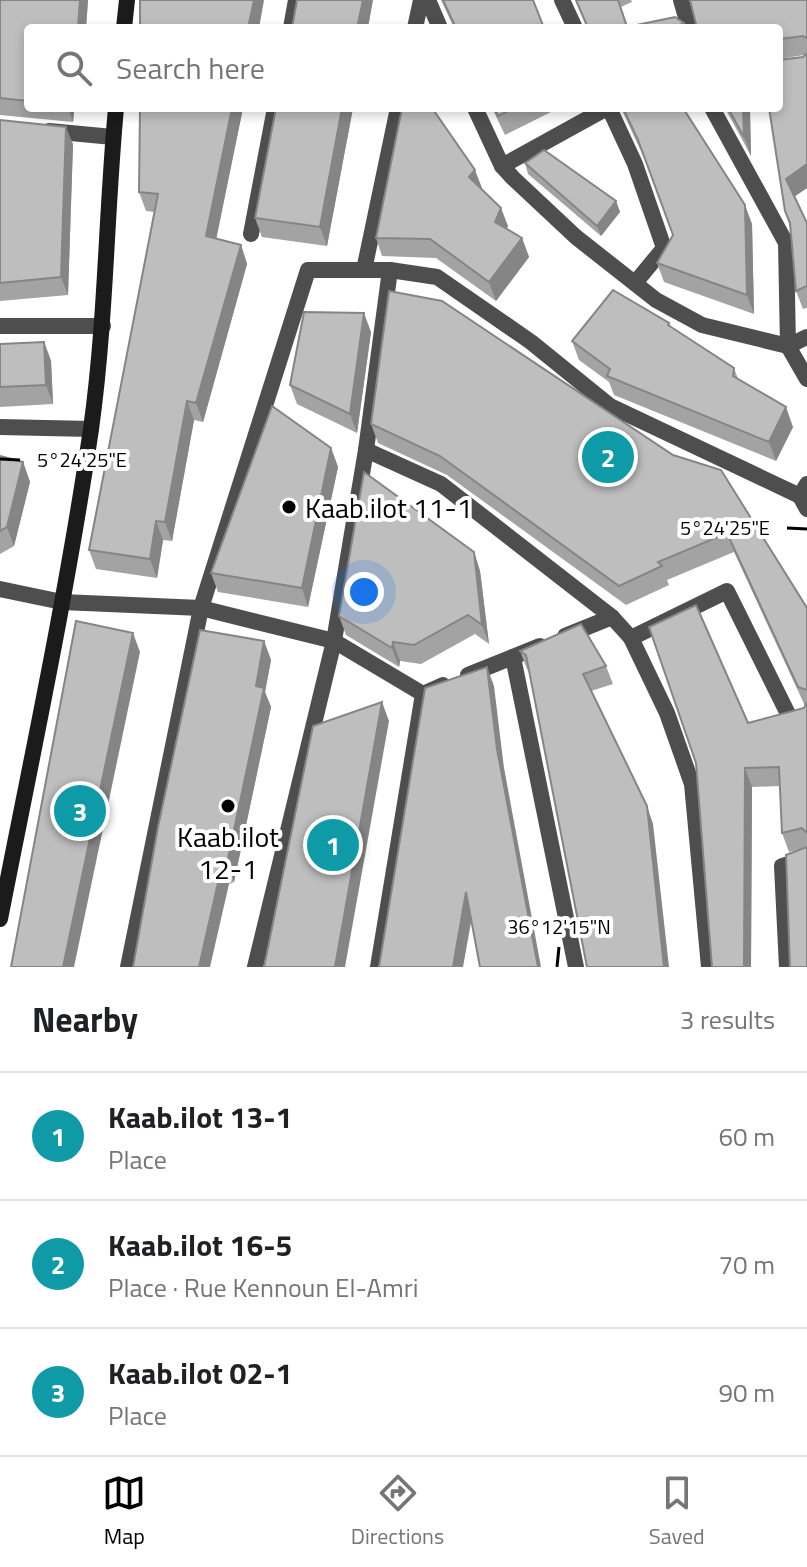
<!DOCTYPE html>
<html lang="en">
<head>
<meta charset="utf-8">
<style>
	:root { --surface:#fff; --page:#f2f2f2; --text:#202124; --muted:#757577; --line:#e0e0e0; --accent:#000 }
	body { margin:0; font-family:"Titillium Web",sans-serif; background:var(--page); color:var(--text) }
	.you { position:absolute; left:364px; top:592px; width:28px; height:28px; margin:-20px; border:6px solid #fff; border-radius:50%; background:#1a73e8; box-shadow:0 0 0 12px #1a73e833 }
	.badge { display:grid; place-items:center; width:52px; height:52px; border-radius:50%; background:var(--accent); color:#fff; font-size:26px; font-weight:700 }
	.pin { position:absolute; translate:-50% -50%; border:4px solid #fff; box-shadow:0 2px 8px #0006 }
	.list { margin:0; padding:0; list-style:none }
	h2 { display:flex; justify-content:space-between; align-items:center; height:104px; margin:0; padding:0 32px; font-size:34px }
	h2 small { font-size:26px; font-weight:400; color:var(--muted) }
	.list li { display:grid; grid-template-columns:52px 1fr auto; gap:24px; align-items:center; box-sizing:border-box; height:128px; padding:0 32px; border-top:2px solid var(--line) }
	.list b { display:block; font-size:30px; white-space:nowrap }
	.list p { margin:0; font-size:26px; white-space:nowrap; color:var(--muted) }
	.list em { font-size:26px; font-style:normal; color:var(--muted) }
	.icon { flex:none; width:44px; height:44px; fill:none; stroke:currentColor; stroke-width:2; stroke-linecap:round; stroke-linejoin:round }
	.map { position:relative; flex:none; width:807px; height:967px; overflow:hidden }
	.search { position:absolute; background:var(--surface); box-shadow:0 4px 12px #0003; left:24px; right:24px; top:24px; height:88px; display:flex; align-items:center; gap:20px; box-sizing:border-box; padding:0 28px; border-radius:8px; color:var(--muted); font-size:30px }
	.sheet { height:488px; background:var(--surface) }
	nav { display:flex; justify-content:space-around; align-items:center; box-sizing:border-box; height:112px; border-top:2px solid var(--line); background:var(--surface); font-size:22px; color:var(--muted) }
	nav a { display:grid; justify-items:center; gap:4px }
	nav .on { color:var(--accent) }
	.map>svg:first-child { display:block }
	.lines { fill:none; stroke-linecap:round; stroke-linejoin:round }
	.street { stroke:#4e4e4e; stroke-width:16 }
	.secondary { stroke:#1b1b1b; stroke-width:16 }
	.wall { fill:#a3a3a3 }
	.shaded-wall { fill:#858585 }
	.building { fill:#bebebe; stroke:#858585; stroke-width:2 }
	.ticks { fill:none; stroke:#000; stroke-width:3 }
	.poi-dot { fill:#000; stroke:#fff; stroke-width:3 }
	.labels { text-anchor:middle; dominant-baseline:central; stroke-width:8; stroke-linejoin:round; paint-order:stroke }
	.poi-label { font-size:28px; fill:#000; stroke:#fff; text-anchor:start }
	.ticks-label { font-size:20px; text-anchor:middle; fill:#000; stroke:#fff; stroke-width:8; stroke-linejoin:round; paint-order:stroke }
</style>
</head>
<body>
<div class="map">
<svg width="807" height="967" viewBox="0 0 807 967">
	<rect width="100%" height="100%" fill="#fff"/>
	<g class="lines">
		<g class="street">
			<path d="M428,0L440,28"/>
			<path d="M562,0L575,28"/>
			<path d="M681,0L689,28"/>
			<path d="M291,28L296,0"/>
			<path d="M415,28L421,0"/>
			<path d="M475,108L502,166L513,178L576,237L656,300L702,325L788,346L807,337"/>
			<path d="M609,108L635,164L664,248L635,283"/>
			<path d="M712,108L786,243L788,346L807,379"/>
			<path d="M49,131L113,137"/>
			<path d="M502,166L607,108"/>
			<path d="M251,234L275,108"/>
			<path d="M364,270L398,108"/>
			<path d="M0,326H103"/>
			<path d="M0,427L91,429"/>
			<path d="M366,450L441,484L612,617L631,638L667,713L692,784L709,967"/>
			<path d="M807,484L800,496L807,509"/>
			<path d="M0,589L62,602L201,608L334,641L423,694"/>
			<path d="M565,636L612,617"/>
			<path d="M631,638L727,591L792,722L807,717"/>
			<path d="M513,657L576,967"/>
			<path d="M468,675L540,646"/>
			<path d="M128,967L201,608L308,270H390L437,277L531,342L610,406L800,496"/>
			<path d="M255,967L334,641L366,450L390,270"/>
			<path d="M378,967L423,694L443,685"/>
			<path d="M787,967L782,866L807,858"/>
		</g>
		<g class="secondary">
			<path d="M124,28L127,0"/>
			<path d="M0,919C32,756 67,593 91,429C106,322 106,215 116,108"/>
		</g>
	</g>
	<g class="wall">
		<path d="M0,0H88L86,28H28V108H79L78,112H74L73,122L0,115Z"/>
		<path d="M441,0H533L544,28H454Z"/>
		<path d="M575,0H631L632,2L621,7L628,27L684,23L685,28H587Z"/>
		<path d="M807,0V188L794,197L807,223V308L803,309L796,291L790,227L785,211L803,57L804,55L779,59V28Z"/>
		<path d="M140,108H243L216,238L241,245L247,264L203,422L194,420L172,541L163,540L157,578L96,569L89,550L154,212L146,211L139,192Z"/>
		<path d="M276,108H353L327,246L262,237L255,218Z"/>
		<path d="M492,108H559L505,135Z"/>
		<path d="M621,108H683L752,224L754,314L664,282L657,263L673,235L645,160Z"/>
		<path d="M725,108H769L750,110L751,156Z"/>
		<path d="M0,120L73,144L68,295L0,301Z"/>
		<path d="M525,163L616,201L620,212L601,236L528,174Z"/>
		<path d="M482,188L481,189L508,226L507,229L522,238L529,257L496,301L436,258L382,256L376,238Z"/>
		<path d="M669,323L671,327L734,368L738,379L793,427L776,461L614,395L609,382L579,360L572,341Z"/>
		<path d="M371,332L357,433L297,404L290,385Z"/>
		<path d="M44,342L51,361L53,404L0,407V344Z"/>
		<path d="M371,424L673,455L807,608V967L802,849L789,852L782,833L780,786L752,787L751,967H712L748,723L804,708L805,706L734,552L667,580L669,585L626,605L447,475L378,443Z"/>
		<path d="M331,448L338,467L308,607L218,592L211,573Z"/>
		<path d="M0,456L23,462L30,482L14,546L0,554Z"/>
		<path d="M474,552L480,571L489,644L475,634L421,664L400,661L399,667L346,635L339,616Z"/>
		<path d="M264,641L271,660L265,692L271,707L234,882L229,884L133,967Z"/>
		<path d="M520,651L606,666L613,684L591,691L653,824L527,669Z"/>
	</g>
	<g class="shaded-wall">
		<path d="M80,0H88L86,28H78Z"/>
		<path d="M254,0H264L259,28H248Z"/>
		<path d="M363,0H373L368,28H357Z"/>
		<path d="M68,108H72L74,112L73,122Z"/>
		<path d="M232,108H243L213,255L206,236Z"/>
		<path d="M342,108H353L327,246L320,227Z"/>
		<path d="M743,108H749L750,110L751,156L744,137Z"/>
		<path d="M66,127L73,144L68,295L61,277Z"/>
		<path d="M807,164V188L792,198L786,179Z"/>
		<path d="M475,170L482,188L475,196L469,177Z"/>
		<path d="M616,201L620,212L601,236L597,226Z"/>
		<path d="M745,205L752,224L754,314L747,295Z"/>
		<path d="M501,208L508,226L501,241L495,222Z"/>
		<path d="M522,238L529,257L496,301L489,282Z"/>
		<path d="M241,245L247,264L203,422L196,403Z"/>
		<path d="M364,313L371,332L357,433L350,414Z"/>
		<path d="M44,342L51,361L53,404L46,385Z"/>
		<path d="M187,401L194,420L172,541L165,522Z"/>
		<path d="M786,407L793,427L776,461L769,442Z"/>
		<path d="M331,448L338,467L308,607L302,588Z"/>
		<path d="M23,462L30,482L14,546L7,527Z"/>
		<path d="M156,521L163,540L157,578L150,559Z"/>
		<path d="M474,552L480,571L489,644L482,625Z"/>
		<path d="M133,633L140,652L74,967H63Z"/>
		<path d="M264,641L271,660L265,692L271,707L234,882L227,863L256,686Z"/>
		<path d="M393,642L400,661L399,667L392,648Z"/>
		<path d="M487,667L494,686L504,768L541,967H538L497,749Z"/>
		<path d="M382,702L389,721L345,967H335Z"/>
		<path d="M745,768L752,787L751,967H744Z"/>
		<path d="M647,806L653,824L669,967H664Z"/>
		<path d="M222,865L229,884L210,967H199Z"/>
		<path d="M466,892L473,911L463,967H453Z"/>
	</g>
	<g class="building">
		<path d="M0,0H80L78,28H28V101L0,98Z"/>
		<path d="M140,0H254L248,28H140Z"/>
		<path d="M297,0H363L357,28H292Z"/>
		<path d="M443,0H533L544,28H456Z"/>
		<path d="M576,0H618L627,27L675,17L684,23L673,28H588Z"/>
		<path d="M690,0H807V38L803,36L779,39V28H697Z"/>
		<path d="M807,53V164L786,179L807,223V286L796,291L790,223L785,211L769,108H779V60L803,57Z"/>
		<path d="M140,108H232L206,236L241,245L196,403L187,401L165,522L156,521L150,559L89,550L158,194L139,192Z"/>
		<path d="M276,108H342L320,227L255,218Z"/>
		<path d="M402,108H432L475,170L469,177L501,208L495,222L522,238L489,282L430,239L376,238Z"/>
		<path d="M494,108H514L498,116Z"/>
		<path d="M623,108H683L745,205L747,295L657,263L673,235L638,140Z"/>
		<path d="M728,108H743L744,137Z"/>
		<path d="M0,120L66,127L61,277L0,283Z"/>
		<path d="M544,150L616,201L597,226L525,163Z"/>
		<path d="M613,290L669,323L668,325L734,368L733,376L786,407L769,442L607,376L610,369L572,341Z"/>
		<path d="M389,291L442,301L673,455L721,470L807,608V690L798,687L727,533L658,562L662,566L619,586L440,456L371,424Z"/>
		<path d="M304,312L364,313L350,414L290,385Z"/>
		<path d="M44,342L46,385L0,387V344Z"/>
		<path d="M272,406L331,448L302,588L211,573Z"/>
		<path d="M0,456L23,462L7,527L0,531Z"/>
		<path d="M364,472L474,552L482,625L468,615L414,645L393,642L392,648L339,616Z"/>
		<path d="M696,605L748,723L804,708L807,702V833L802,828L782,833L779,767L745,768L744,967H712L696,763L649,627Z"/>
		<path d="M76,621L133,633L63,967H11Z"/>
		<path d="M581,624L606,666L583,674L647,806L664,967H587L526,655L520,651Z"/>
		<path d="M200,630L264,641L256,686L264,688L227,863L222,865L199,967H133L158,827Z"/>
		<path d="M487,667L497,749L538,967H480L466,892L453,967H379L425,688Z"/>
		<path d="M382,702L335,967H264L313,726Z"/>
		<path d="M807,847V967H790L786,855Z"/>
	</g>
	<path class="ticks" d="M0,459L20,460M787,528L807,529M557,967L559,947"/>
	<g class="poi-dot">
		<circle cx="289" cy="507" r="8"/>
		<circle cx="228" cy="806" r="8"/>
	</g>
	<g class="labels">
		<g class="poi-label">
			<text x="305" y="507">Kaab.ilot 11-1</text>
			<text x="228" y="836" text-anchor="middle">Kaab.ilot<tspan x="228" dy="32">12-1</tspan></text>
		</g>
	</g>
	<g class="ticks-label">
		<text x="82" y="467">5°24'25"E</text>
		<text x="725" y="535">5°24'25"E</text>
		<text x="559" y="934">36°12'15"N</text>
	</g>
</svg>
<div class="you"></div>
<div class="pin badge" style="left:333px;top:845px;background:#0f9aa8">1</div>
<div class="pin badge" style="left:608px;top:457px;background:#0f9aa8">2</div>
<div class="pin badge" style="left:80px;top:811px;background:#0f9aa8">3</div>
<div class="search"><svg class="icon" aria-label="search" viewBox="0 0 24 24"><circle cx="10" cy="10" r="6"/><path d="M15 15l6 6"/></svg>Search here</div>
</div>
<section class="sheet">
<h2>Nearby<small>3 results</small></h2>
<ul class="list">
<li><span class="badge" style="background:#0f9aa8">1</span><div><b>Kaab.ilot 13-1</b><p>Place</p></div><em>60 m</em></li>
<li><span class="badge" style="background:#0f9aa8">2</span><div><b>Kaab.ilot 16-5</b><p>Place · Rue Kennoun El-Amri</p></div><em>70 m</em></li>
<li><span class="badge" style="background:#0f9aa8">3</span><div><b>Kaab.ilot 02-1</b><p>Place</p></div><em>90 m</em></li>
</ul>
</section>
<nav>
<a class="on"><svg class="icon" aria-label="map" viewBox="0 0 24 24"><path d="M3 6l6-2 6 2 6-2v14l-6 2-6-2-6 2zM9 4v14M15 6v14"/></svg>Map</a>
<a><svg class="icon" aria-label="directions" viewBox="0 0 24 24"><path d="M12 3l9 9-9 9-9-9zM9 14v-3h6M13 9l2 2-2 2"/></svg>Directions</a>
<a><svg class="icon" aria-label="saved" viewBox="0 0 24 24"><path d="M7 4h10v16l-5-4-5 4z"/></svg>Saved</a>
</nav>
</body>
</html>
